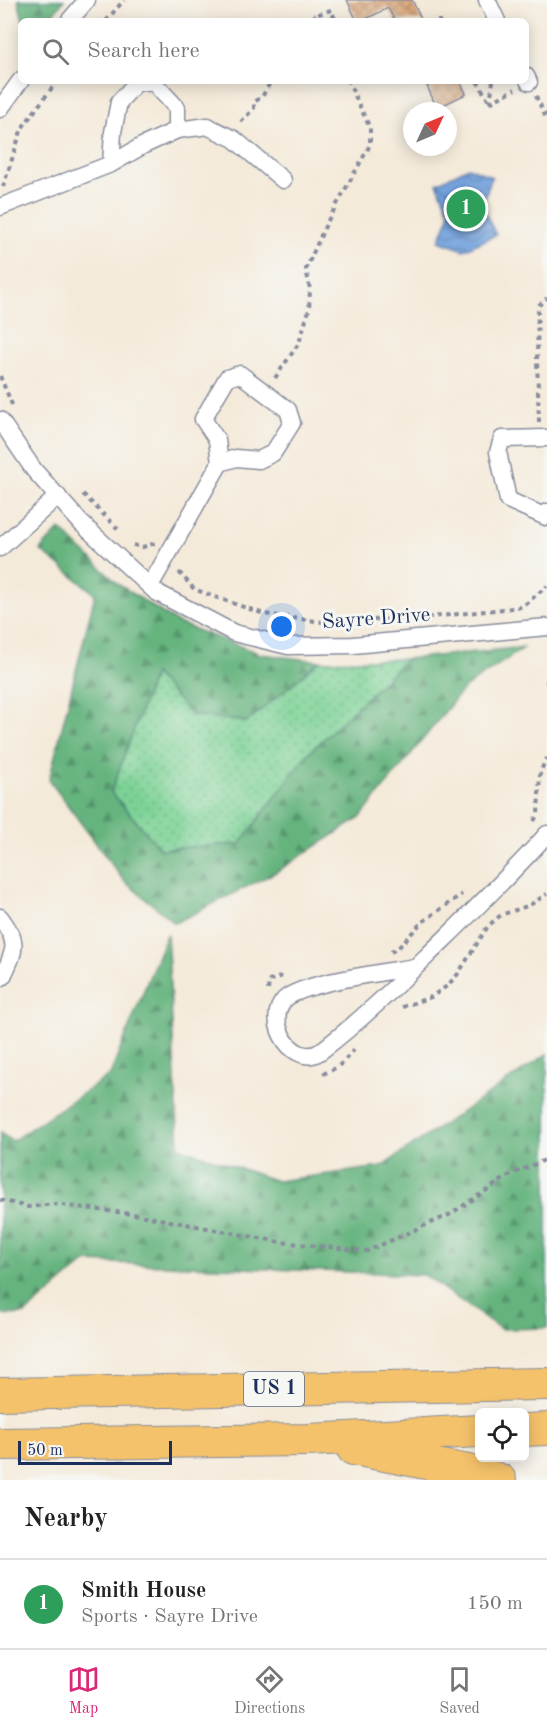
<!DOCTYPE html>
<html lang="en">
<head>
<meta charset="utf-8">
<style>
	:root { --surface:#fff; --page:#f2f2f2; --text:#222; --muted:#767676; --line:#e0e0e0; --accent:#db2777 }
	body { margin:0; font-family:"Old Standard TT",serif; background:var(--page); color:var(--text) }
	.controls { position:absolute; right:18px; bottom:18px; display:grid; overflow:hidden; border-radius:9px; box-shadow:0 3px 15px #0003 }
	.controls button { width:54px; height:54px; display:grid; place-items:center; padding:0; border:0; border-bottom:2px solid var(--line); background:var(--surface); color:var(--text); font:30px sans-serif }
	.compass { position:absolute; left:403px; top:102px; width:54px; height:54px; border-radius:50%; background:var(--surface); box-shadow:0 3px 15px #0003; rotate:46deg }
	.scale { position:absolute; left:18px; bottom:15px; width:154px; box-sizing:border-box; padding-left:6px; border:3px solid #1b2f5e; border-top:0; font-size:16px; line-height:21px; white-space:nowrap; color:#1b2f5e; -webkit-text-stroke:4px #f6f6f2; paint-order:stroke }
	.you { position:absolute; left:282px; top:627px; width:21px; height:21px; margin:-15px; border:4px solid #fff; border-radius:50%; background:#1a73e8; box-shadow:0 0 0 9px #1a73e833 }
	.badge { display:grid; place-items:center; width:39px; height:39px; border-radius:50%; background:var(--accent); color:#fff; font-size:20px; font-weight:700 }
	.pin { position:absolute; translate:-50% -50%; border:3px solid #fff; box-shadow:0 2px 6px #0006 }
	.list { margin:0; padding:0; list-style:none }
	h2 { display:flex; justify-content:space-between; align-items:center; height:78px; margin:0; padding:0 24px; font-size:26px }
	h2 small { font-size:20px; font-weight:400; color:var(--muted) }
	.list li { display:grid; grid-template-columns:39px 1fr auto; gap:18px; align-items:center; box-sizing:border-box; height:90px; padding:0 24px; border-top:2px solid var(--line) }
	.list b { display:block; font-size:22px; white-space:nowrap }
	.list p { margin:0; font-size:20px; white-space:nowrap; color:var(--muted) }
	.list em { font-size:20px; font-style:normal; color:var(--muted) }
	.icon { flex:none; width:33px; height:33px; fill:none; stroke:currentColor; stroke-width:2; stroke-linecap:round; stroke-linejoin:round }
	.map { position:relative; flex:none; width:547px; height:1480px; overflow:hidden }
	.search { position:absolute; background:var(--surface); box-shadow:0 3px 15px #0003; left:18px; right:18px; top:18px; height:66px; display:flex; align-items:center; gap:15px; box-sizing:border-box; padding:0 21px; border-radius:9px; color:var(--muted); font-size:22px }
	.sheet { height:168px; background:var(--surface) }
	nav { display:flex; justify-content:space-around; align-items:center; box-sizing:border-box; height:84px; border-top:2px solid var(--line); background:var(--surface); font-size:16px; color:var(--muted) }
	nav a { display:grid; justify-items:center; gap:3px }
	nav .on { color:var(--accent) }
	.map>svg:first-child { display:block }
	.grass { fill:url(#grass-dots); stroke:#4c807a; stroke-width:1.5 }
	.forest { fill:url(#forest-firs); stroke:#40726e; stroke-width:1.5 }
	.water { fill:url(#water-waves); stroke:#47689d; stroke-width:1.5 }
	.building { fill:url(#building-cross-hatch) }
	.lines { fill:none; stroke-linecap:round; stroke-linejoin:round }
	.street-casing { stroke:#888c9c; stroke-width:19 }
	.highway-casing { stroke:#888c9c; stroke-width:34 }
	.path { stroke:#888c9c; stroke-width:4; stroke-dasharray:4.5 4.5; stroke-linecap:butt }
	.street { stroke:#fff; stroke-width:16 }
	.highway { stroke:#f4c26a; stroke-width:32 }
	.labels { text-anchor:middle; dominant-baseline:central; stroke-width:6; stroke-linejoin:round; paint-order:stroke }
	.shield { fill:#f6f6f2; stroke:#5d6b8a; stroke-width:1.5 }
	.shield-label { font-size:20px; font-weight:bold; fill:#1b2f5e }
	.street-label { font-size:21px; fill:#1b2f5e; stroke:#f6f6f2 }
</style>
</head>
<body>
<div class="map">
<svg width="547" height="1480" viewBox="0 0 547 1480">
	<defs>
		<pattern id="grass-dots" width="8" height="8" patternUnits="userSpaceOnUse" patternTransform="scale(1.5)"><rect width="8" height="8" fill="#7cd295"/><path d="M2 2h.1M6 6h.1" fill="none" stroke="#65ab7d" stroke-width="1.8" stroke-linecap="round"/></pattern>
		<pattern id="forest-firs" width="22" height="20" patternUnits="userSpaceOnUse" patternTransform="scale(1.5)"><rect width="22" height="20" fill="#65b47e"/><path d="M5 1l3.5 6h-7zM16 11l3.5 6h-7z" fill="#52936a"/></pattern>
		<pattern id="water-waves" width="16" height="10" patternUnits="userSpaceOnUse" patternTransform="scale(1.5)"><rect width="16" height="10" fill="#73a2dc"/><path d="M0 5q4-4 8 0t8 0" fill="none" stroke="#5e84b6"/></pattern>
		<pattern id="building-cross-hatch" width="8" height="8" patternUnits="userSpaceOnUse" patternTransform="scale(1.5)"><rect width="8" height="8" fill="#d9a678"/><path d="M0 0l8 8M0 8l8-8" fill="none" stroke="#af8866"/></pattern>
	</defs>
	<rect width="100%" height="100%" fill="#f6f6f2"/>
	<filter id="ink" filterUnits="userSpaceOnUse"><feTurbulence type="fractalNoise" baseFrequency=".0167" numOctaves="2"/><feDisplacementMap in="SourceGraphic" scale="12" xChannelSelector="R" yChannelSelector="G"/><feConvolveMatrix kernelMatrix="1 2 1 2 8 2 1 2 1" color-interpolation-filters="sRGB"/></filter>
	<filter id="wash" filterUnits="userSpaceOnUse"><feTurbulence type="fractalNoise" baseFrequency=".008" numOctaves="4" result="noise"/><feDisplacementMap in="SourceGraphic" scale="24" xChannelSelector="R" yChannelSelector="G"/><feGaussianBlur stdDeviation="1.35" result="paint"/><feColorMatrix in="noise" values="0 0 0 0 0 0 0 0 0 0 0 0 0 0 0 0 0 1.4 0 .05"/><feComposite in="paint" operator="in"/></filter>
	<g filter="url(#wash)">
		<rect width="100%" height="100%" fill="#f4ead9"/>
		<path class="grass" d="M407,659L306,756L240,844L160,849L111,792L154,674L192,715L247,722L319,661Z"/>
		<g class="forest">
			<path d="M18,0H64L47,21H23Z"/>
			<path d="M60,529L118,584L178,623L261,654L319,661L247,722L192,715L154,674L111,792L160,849L240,844L306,756L407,659L525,647L463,689L360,818L276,872L175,923L124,881L49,780L95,594L40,550Z"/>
			<path d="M167,933L179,1147L277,1181L381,1167L547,1054V1328L501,1329L424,1275L86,1262L25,1314L0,1315V1133L12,1141L110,1075Z"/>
		</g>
		<path class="water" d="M468,167L492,177L482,206L496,235L464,250L439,241L450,213L437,183Z"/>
		<g id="blocks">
			<g class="building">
				<path d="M347,0H412L422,21H395L388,8L362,21H357Z"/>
				<path d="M437,81H460L466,94L437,108L427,86Z"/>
			</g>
		</g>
	</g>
	<g filter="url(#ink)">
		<use href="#blocks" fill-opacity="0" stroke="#888c9c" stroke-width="1.5"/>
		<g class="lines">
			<defs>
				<g id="street">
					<path d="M487,0L497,21"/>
					<path d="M69,21L87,0"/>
					<path d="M526,76L529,82"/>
					<path d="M0,109L21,80"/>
					<path d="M177,130L208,126L211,128L234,139L283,180"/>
					<path d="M0,207L111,164L142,146L177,130V108L154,83L137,82L119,102L113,132L111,164"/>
					<path d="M240,374L288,410L292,423L273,453L259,460L236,458L220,463L217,440L203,419L227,378Z"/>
					<path d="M0,420L34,470L81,523L156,592L234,633L288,646L353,645L547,627"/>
					<path d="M547,438L502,439L498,452L508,500L546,517L547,512"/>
					<path d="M0,548L58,496"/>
					<path d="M150,586L220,463"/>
					<path d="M0,917C19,943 16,948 3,976L0,978"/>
					<path d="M415,967C387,972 304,982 285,999C262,1022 296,1070 321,1051C359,1022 393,989 427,956C468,916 509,877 547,834"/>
				</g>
				<g id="highway">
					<path d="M0,1394L547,1384"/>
					<path d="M524,1430L547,1429"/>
					<path d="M0,1444L308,1440L480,1431"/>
					<path d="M353,1449L479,1473L500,1480"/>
				</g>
			</defs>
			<use href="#street" class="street-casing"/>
			<use href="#highway" class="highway-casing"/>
			<g class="path">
				<path d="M106,21L124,0"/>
				<path d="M306,21L316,15"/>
				<path d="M319,21L316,15L331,10L336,21"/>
				<path d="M437,21H441"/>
				<path d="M477,81L490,103"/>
				<path d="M536,96L547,120"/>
				<path d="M490,103L515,89"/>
				<path d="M490,103L493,81"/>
				<path d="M241,122L254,108V102L262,97L271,81"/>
				<path d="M3,187L22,128L57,81"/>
				<path d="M0,376L13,407"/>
				<path d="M275,378L299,343L309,310L310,289L306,269L326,224L370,145V128L348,81"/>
				<path d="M539,422L537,359L538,306L547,298"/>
				<path d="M83,494L120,531"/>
				<path d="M133,545L143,547L155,543"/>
				<path d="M179,572L194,589L215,597L264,614L323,622L422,618L522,607L547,586"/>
				<path d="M547,680V687"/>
				<path d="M534,821L538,814L540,772L547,758"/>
				<path d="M391,952L398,948L421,923L462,894"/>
				<path d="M268,990L269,981L285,975"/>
				<path d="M402,1007L431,997L447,986L458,974L488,926L501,915L530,905L547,894"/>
				<path d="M323,1074L338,1067L354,1050"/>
				<path d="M0,1200L28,1207L54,1204L139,1215L280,1242L367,1251L449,1215L510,1175L547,1159"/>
			</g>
			<use href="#street" class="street"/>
			<use href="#highway" class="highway"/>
		</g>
	</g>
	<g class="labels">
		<rect class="shield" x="244" y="1372" width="60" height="34" rx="4.5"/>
		<g class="shield-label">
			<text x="274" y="1389">US 1</text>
		</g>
		<g class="street-label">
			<text transform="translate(376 619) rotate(-4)">Sayre Drive</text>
		</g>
	</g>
</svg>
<div class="controls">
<button><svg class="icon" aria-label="locate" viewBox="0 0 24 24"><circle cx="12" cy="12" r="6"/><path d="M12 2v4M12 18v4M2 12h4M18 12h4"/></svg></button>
</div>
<svg class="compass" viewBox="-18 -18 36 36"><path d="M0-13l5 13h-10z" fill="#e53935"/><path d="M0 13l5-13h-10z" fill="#767676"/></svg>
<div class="scale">50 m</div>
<div class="you"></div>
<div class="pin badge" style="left:466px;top:209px;background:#2e9e5b">1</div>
<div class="search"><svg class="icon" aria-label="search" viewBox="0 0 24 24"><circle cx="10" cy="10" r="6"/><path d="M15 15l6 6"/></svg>Search here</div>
</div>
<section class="sheet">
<h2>Nearby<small></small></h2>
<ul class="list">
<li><span class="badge" style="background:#2e9e5b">1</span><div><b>Smith House</b><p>Sports · Sayre Drive</p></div><em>150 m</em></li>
</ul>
</section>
<nav>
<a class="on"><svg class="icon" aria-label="map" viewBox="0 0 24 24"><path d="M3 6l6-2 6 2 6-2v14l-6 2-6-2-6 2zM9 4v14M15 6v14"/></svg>Map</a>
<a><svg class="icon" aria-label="directions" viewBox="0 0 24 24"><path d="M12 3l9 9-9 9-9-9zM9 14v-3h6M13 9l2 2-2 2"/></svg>Directions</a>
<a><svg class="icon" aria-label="saved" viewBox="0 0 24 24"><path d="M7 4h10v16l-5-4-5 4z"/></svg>Saved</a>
</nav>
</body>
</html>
